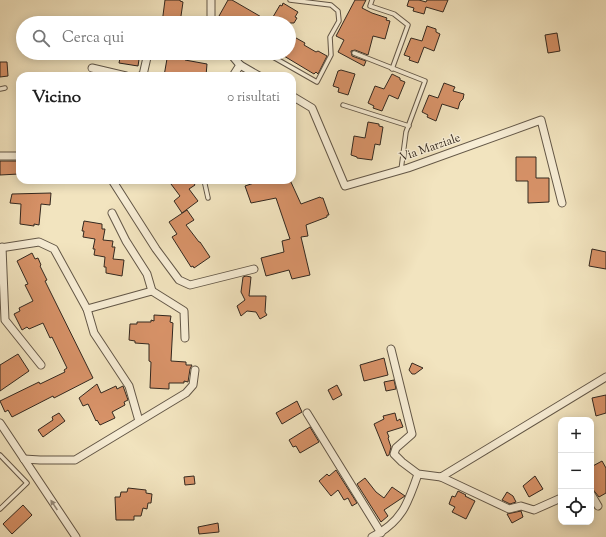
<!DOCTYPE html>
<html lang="it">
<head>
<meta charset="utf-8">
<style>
	:root { --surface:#fff; --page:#f6f6f6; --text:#222; --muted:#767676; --line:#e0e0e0 }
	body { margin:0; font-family:"Sorts Mill Goudy",serif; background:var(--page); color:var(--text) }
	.controls { position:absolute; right:12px; bottom:12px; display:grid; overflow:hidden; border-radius:8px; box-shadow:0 2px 10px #0003 }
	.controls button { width:36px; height:36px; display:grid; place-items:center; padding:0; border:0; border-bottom:1px solid var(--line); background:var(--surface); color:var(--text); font:20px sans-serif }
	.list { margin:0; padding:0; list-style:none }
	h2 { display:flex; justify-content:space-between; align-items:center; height:52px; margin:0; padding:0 16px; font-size:17px }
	h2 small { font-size:13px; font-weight:400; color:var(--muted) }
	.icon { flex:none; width:22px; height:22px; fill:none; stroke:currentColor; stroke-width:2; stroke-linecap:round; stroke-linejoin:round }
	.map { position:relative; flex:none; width:606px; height:537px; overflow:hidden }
	.search { position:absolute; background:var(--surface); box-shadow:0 2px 10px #0003; left:16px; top:16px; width:280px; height:44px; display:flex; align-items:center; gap:10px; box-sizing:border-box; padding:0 14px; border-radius:22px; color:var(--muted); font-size:15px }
	.panel { position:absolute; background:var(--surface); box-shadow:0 2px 10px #0003; left:16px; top:72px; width:280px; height:112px; border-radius:12px }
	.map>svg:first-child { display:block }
	.building { fill:#d79268; stroke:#33281f }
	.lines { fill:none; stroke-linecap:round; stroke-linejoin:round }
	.service-casing { stroke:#635747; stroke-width:5.5 }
	.minor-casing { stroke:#635747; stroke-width:9 }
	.service { stroke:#f7edd5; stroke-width:3.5 }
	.minor { stroke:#f7edd5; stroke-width:7 }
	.oneway { fill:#958a7a }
	.labels { text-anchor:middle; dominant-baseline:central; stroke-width:3; stroke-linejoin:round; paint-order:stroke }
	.street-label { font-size:12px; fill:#33281f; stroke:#f7edd5 }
</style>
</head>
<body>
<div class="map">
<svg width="606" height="537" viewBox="0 0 606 537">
	<rect width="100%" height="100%" fill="#f2e4bf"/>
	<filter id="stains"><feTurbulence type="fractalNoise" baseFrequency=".005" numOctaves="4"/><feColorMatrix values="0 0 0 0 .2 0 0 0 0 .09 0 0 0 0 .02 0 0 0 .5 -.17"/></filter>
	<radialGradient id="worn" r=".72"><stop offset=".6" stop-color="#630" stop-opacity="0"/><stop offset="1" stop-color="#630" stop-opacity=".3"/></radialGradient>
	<g class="building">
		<path d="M165,0H180V1L183,2L180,23H162Z"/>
		<path d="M228,0H232L270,22L280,5L282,6L283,3L298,12L295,17L297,18L294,23H228L221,19L222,17L219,16Z"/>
		<path d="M355,0H366L362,8L372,13L387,18L386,20L390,21L385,39L373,36L368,55L355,50L351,51L352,56L366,61L364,66L338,52L344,40L336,36Z"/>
		<path d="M409,0H419L426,2L427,0H448L443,12L426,7L424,14L413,11L414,8L407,6Z"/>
		<path d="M427,26L436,29V32L440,34L434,51L424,47L418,63L409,60L410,57L404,55L411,38L422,41Z"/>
		<path d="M557,33L560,51L548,53L545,35Z"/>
		<path d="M289,34L305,43L304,45L316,52L318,51L327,56L318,74L316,72L314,74L279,53H289Z"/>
		<path d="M121,53H140L138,66L119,63Z"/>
		<path d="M168,53H186L185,60L207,64L206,76H164Z"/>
		<path d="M0,62H7L8,76L0,77Z"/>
		<path d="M341,70L355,74L348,95L338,92L339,88L333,86L338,71Z"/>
		<path d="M392,74L400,78V80L405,82L398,99L389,95L382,111L373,108L374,106L368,103L375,86L384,89Z"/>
		<path d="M444,83L455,87L453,91L464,94L463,99L460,102L458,109L442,104L436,121L427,117L428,115L422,112L429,95L438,98Z"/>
		<path d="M368,122L379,124V126L383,127L380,145L375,144L372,160L357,158V157L351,155L354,136L365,138Z"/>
		<path d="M516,157H536V178H549V202L528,203V181H516Z"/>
		<path d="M0,161H19V174L0,175Z"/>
		<path d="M168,180H192L195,185L189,189L198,201L182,213L174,201L180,196Z"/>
		<path d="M263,180H290L301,204L320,197L321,198H323L329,215H327V217L306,225L308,236L301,237L310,275L292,279L289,270L266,276L261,258L284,252L282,241L290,239L276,198L251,203L245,186Z"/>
		<path d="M51,193L50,205L41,204L39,225L34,224V226L20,224L21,204L10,203L12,194Z"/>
		<path d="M187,210L194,220L186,225L199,242H200L210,257L194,268L193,266L191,267L172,237L177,234L169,222Z"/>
		<path d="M84,221L102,224V229H105L103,240L113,241L112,247H115L113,259L124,260L122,276L106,273V267H104L105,257L94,255L95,249H93L95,239L83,237L84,231H82Z"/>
		<path d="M592,249L606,252V269L589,266Z"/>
		<path d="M32,253L35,259L38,258L41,265L40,266L47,280L45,281L93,378L54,398L53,396L12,417L8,410L5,412L0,401L39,382L40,384L65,372L64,370L67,368L52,337L50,338L43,323L29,329L27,327L22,330L14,314L20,311L19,308L33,301L25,285L28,284L17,261Z"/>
		<path d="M246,276L251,277L249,296H266L265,312L267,315L260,319L256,312L247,311L241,316L237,306L245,300L241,292L243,277Z"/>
		<path d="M154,315L171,316L170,322L173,323L171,361L186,362V365H192L190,369L188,382L184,381V383H169V389L150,388L151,362L149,361V344L135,343V341L129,340L130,324H137V322H151V320L154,321Z"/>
		<path d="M18,354L29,371L0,391V365Z"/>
		<path d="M384,358L388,375L364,381L360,365Z"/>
		<path d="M412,363L423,368L415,374H412L409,370Z"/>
		<path d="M394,380L396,389L386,391L384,382Z"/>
		<path d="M97,384L101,393L116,386L117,389L123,386L128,400L124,402L125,405L112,412L115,418L100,425L97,420L96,421L88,404L83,406L79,398Z"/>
		<path d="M337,385L342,395L333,400L328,390Z"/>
		<path d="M606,395V413L596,416L592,398Z"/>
		<path d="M297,401L302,412L282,424L276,413Z"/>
		<path d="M59,413L65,421L43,437L38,430L53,420L52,417Z"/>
		<path d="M395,413L397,421L400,419L403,427L387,432L389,437L388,438L391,447L389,455L387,456L374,424L384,419L383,416Z"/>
		<path d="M310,427L319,442L300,453L296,446L293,447L289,440Z"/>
		<path d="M602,461L606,468V493L599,497L591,487V467Z"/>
		<path d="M336,470L357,503L352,506L348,498L344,500L338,490L331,496L319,481L327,474L329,476Z"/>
		<path d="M194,476L195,484L185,485L184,477Z"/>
		<path d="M535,476L543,489L529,497L523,486Z"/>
		<path d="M365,478L376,492L384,498L392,487L405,496L384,510L388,516L381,522L357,484Z"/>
		<path d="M128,488L146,490V493L152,494L151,503H148L147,509L143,508L141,516H134V520H116L115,497H120L121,492H127Z"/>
		<path d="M458,491L466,495L465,496L475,501L466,519L452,512L455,507L449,504L452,496L455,497Z"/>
		<path d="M507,492L513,496L516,502L510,504L502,500Z"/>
		<path d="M23,505L32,515L12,534L3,524Z"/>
		<path d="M521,511L523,517L512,523L507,514Z"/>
		<path d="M218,523L219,532L199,534L198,527Z"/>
	</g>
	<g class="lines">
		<defs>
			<g id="service">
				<path d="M372,0L370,6L394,14L408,25L392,69"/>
				<path d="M266,53L317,82L331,55L330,37L339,21L338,11L331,5L290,0"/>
				<path d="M354,53L425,81L406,132L401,170"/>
				<path d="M0,89L5,88"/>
				<path d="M343,105L409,126"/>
				<path d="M204,180L208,198"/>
				<path d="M0,455L27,483L0,509"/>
			</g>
			<g id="minor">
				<path d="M211,0V23"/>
				<path d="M230,53L240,65L233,76"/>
				<path d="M240,65L259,76"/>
				<path d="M92,68L126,76"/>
				<path d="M140,76L143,75L148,53"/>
				<path d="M292,96L312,108L345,186L408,168L541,120L562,203"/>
				<path d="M0,156H20"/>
				<path d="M112,180L156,249L179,280L190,285L254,269"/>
				<path d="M112,213L126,241L147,274L152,291"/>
				<path d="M2,247L5,320L41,365"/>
				<path d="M0,248L39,242L54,249L87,309L94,333L129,386L139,421"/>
				<path d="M87,309L152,291L184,311L185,338"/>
				<path d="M391,349L412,434L396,448L394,454L402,462L418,474L441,477L606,377"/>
				<path d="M307,413L381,533"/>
				<path d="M0,423L76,537"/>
				<path d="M24,459L40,460H75L186,393L193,385L195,370"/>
				<path d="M441,477L509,509L521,506L534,510L561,498"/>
				<path d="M591,494L598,506"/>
				<path d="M372,537C402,522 408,503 418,474"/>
			</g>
		</defs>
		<use href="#service" class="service-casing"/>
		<use href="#minor" class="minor-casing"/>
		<use href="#service" class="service"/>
		<use href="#minor" class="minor"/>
	</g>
	<defs><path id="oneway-solid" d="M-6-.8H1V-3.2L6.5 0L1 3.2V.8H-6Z"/></defs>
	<use class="oneway" href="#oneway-solid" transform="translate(54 505) rotate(-124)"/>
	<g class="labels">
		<g class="street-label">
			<text transform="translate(430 148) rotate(-19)">Via Marziale</text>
		</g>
	</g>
	<rect width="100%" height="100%" filter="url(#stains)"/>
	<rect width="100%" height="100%" fill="url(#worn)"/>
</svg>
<div class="controls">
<button>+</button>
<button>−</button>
<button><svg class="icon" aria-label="locate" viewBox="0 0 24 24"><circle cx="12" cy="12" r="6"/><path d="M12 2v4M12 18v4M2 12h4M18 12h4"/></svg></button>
</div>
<div class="search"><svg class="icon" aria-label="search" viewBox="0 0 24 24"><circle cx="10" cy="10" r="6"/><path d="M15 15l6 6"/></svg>Cerca qui</div>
<section class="panel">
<h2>Vicino<small>0 risultati</small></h2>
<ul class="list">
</ul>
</section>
</div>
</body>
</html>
